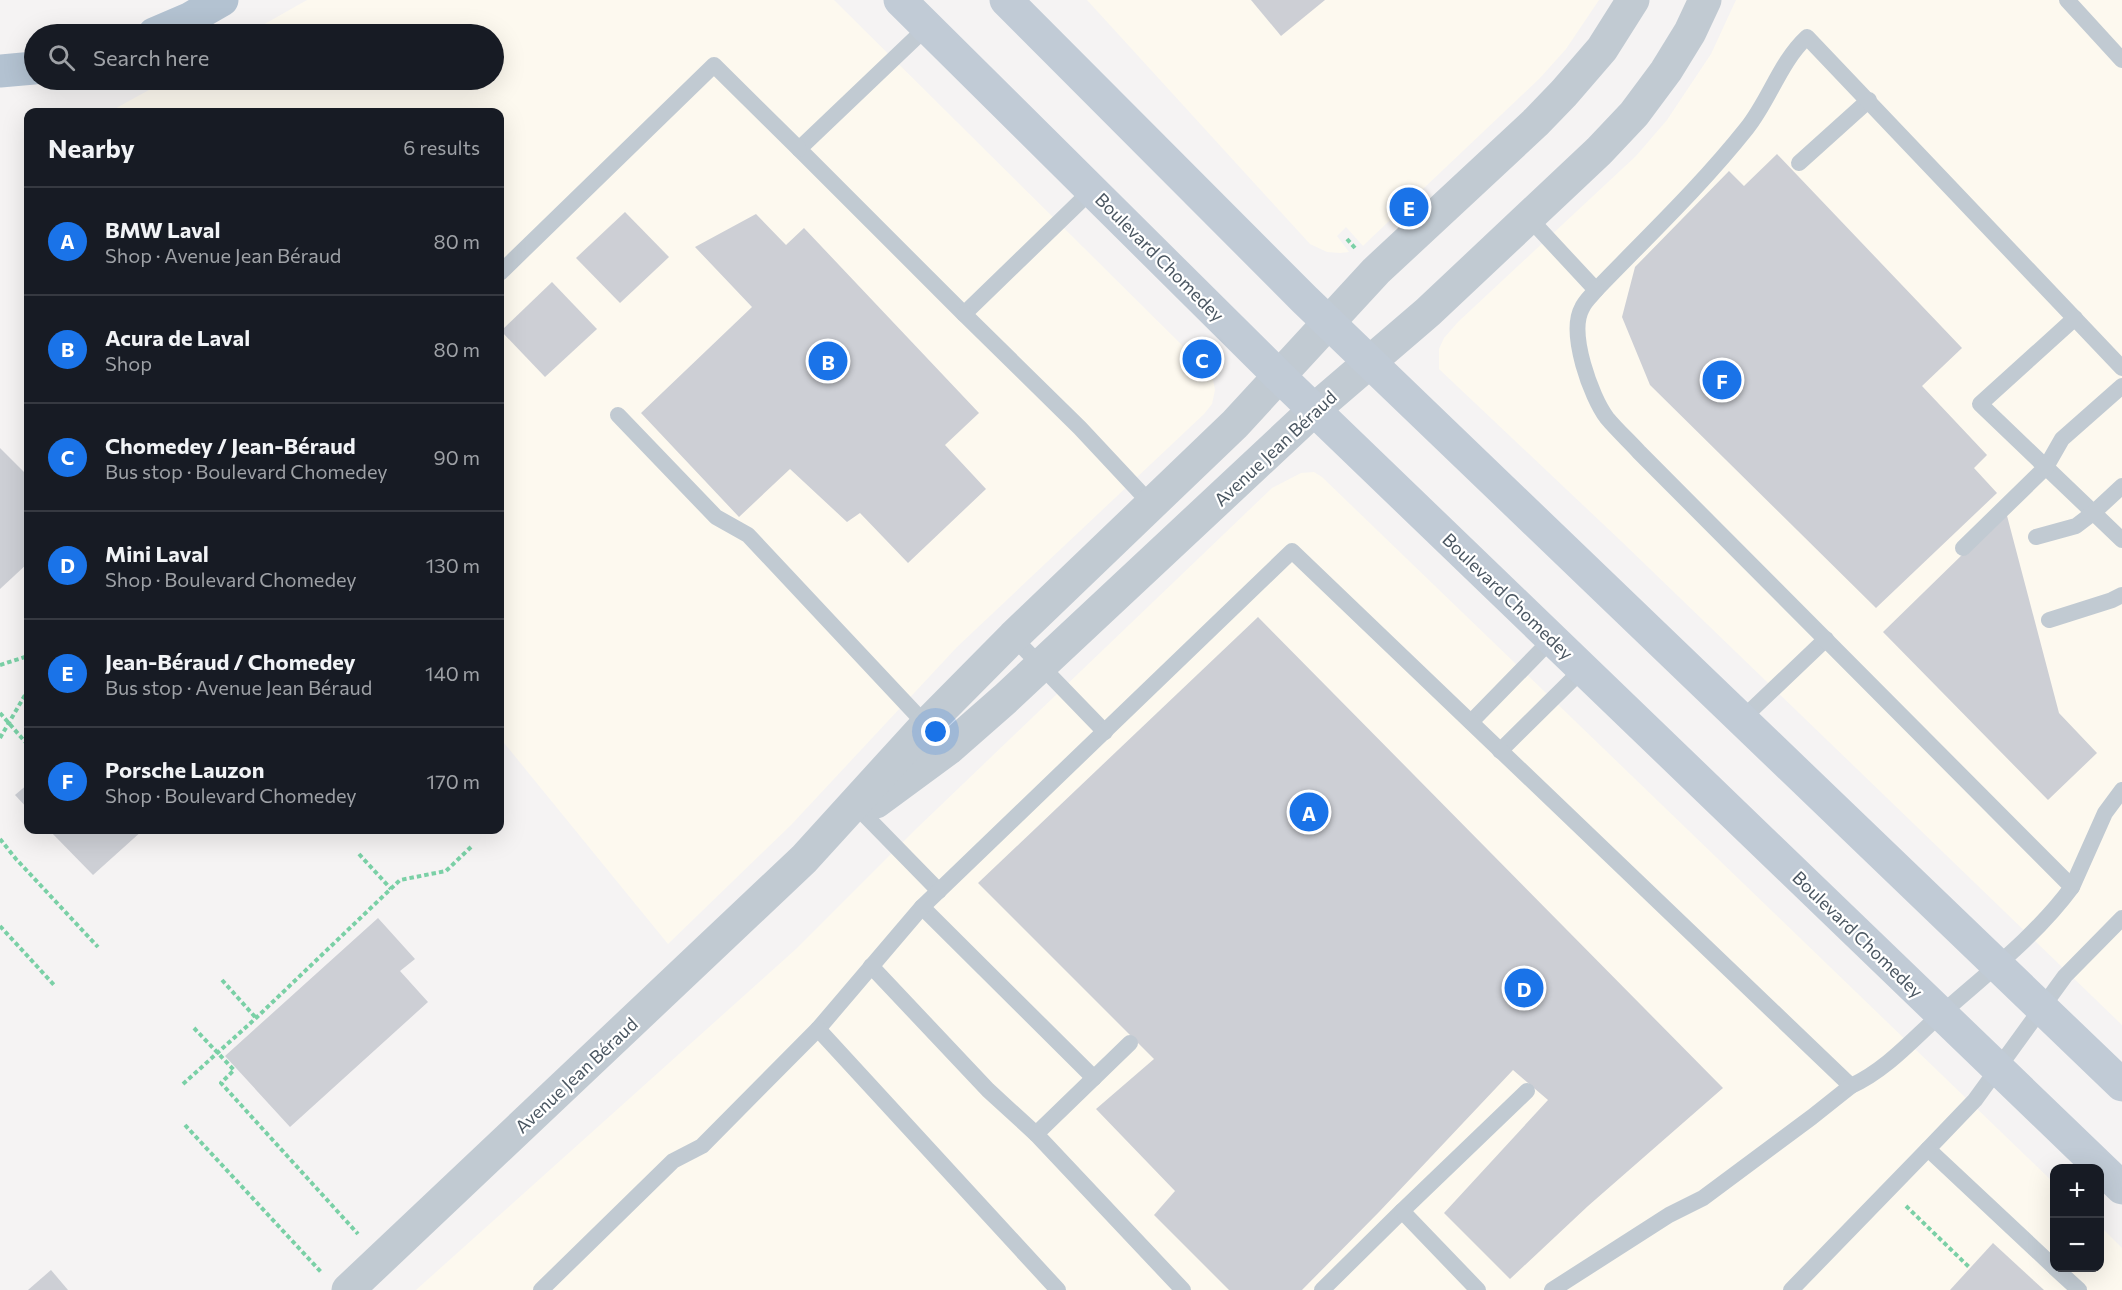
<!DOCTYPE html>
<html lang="en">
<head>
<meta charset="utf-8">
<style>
	:root { --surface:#171b24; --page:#20242c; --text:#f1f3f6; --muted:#9ea1a6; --line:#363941; --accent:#1a73e8 }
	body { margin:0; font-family:Commissioner,sans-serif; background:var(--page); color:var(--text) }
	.controls { position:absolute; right:18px; bottom:18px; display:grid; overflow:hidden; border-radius:12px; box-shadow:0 6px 24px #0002 }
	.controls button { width:54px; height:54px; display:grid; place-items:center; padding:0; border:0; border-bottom:2px solid var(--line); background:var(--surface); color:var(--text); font:30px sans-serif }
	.you { position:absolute; left:936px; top:732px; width:21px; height:21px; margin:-15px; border:4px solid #fff; border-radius:50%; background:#1a73e8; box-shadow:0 0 0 9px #1a73e833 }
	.badge { display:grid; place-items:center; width:39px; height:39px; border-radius:50%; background:var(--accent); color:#fff; font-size:20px; font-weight:700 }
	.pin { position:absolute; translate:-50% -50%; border:3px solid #fff; box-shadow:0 2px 6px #0006 }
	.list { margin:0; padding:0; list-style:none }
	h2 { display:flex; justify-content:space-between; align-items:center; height:78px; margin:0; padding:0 24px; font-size:26px }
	h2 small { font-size:20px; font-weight:400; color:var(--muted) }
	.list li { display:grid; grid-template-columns:39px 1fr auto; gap:18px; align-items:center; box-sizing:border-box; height:108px; padding:0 24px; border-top:2px solid var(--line) }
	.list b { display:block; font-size:22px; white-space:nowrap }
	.list p { margin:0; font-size:20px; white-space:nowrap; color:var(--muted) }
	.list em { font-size:20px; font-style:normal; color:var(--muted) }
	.icon { flex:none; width:33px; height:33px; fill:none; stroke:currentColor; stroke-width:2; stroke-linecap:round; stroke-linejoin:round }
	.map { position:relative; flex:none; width:2122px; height:1290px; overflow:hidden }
	.search { position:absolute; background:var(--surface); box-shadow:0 6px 24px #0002; left:24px; top:24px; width:480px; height:66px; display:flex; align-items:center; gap:15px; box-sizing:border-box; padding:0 21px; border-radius:33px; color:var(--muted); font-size:22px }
	.panel { position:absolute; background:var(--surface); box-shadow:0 6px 24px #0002; left:24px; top:108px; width:480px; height:726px; border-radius:12px }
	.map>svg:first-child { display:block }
	.commercial { fill:#fdf9ef }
	.building { fill:#cdcfd5 }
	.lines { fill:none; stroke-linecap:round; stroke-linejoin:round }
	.path { stroke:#7ad0a6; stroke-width:4; stroke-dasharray:4.5 3; stroke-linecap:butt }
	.lane { stroke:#c1cad2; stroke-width:16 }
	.street { stroke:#c1cad2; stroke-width:33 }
	.secondary { stroke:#c1cbd6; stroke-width:33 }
	.primary { stroke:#b3c2d1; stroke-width:33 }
	.labels { text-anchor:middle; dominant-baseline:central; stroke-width:4.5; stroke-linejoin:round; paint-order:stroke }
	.street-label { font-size:18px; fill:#4a5661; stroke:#fff }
</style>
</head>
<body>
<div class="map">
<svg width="2122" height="1290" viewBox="0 0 2122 1290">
	<rect width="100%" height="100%" fill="#f5f3f3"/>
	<g class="commercial">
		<path d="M307,0H834L1207,370L1213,379L1215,390L1212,404L1204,414L957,647L791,825L668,944L500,738V112H109L167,80H494V34H247Z"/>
		<path d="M1087,0H1599L1566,49L1540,78L1367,242L1363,246L1346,227L1337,236L1349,252L1340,253L1327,252L1310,244Z"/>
		<path d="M1736,0H2122V1025L1621,541L1439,369V349L1444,338L1458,322L1636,156L1667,120L1711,54Z"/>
		<path d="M1314,472L1322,477L2054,1183V1268H2100V1226L2122,1248V1290H416L796,949L916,829L1272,488L1301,473Z"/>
	</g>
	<g class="building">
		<path d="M1251,0H1325L1281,36Z"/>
		<path d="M1777,154L1962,348L1922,386L1987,455L1974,468L1997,493L1876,608L1650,385L1622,317L1635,267L1729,171L1744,186Z"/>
		<path d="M625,212L669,257L620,303L576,258Z"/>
		<path d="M756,214L786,245L804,228L979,413L945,445L986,489L908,563L860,513L847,522L790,469L739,517L641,413L752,307L695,247Z"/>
		<path d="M552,282L597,329L545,377L501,331Z"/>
		<path d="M0,448L28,476V563L0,589Z"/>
		<path d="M2006,512L2059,713L2097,753L2048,800L1883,632Z"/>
		<path d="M1258,617L1723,1088L1588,1206L1510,1279L1444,1213L1548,1100L1513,1070L1379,1212L1302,1290H1229L1154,1215L1175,1191L1096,1109L1154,1059L978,883Z"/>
		<path d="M28,784V809L15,795Z"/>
		<path d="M49,830H143L93,875Z"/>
		<path d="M378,918L415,959L400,971L428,1002L290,1127L225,1056Z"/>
		<path d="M1993,1243L2044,1290H1950Z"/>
		<path d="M51,1270L68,1290H28Z"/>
	</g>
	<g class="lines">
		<g class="path">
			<path d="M1347,239L1355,248"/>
			<path d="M0,665L28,656"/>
			<path d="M0,713L28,745"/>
			<path d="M0,738L28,690"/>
			<path d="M0,839L16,859L98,947"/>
			<path d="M359,854L391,889"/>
			<path d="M0,926L55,986"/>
			<path d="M222,980L256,1018"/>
			<path d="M194,1028L234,1070L221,1083L358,1234"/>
			<path d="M183,1084L256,1018L400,880L446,871L471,847"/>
			<path d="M185,1125L321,1272"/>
			<path d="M1906,1206L1970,1268"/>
		</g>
		<g class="lane">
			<path d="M2067,0L2122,60"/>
			<path d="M927,27L799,149L964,314L1092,190"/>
			<path d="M1799,163L1869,100"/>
			<path d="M500,273L714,65L799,149"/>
			<path d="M1596,290C1647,237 1701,186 1747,128C1770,99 1780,62 1807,37L2122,368"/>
			<path d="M964,314L1080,428L1152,505"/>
			<path d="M2075,318L1980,404L2122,540"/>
			<path d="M618,415L716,517L748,535L929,728"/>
			<path d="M2036,537L2076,526L2093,513L2122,486"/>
			<path d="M1963,548L2046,467L2062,439L2122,386"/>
			<path d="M2049,620L2112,600L2122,595"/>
			<path d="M1013,637L1105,732"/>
			<path d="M1742,719L1826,639"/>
			<path d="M1471,722L1552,639"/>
			<path d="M1500,751L1583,669"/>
			<path d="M854,804L939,891"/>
			<path d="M2072,887L2105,813L2122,790"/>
			<path d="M922,907L1094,1078"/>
			<path d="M871,966L988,1090L1036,1134"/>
			<path d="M818,1029L922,907L1292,551L1851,1086C1886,1070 1912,1040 1940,1015C1986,974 2036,936 2072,887L1639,452C1629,441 1617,430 1607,418C1591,397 1568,333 1582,308C1585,301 1592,295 1596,290L1529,218"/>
			<path d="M1130,1043L1036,1134L1183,1290"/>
			<path d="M2054,1267L1928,1149L1975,1100L2065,976L2122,918"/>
			<path d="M2055,1268L2079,1290"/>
			<path d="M541,1290L673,1161L702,1146L818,1029L1058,1290"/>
			<path d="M1322,1290L1402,1211"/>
			<path d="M1478,1290L1402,1211L1527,1091"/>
			<path d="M1552,1290L1669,1215L1703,1198L1812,1117L1851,1086"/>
			<path d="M1791,1290L1928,1149"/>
		</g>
		<g class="street">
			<path d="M876,802L948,749L1005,699L1315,409L1428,312L1599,151L1634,114L1666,71L1690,32L1705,0"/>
			<path d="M348,1290L804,859L926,725L1013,637L1235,424L1376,271L1535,123L1564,93L1602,49L1633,0"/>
		</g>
		<g class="secondary">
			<path d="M900,0L1279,376L2122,1188"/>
			<path d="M1006,0L1304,299L2122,1085"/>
		</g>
		<g class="primary">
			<path d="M154,34L189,19L222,0"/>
			<path d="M0,71L34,68"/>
		</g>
	</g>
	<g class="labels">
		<g class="street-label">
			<text transform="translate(1160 257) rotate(45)">Boulevard Chomedey</text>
			<text transform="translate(1275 448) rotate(-43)">Avenue Jean Béraud</text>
			<text transform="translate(1508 596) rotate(44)">Boulevard Chomedey</text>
			<text transform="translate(1858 934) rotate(44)">Boulevard Chomedey</text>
			<text transform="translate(576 1075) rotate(-43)">Avenue Jean Béraud</text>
		</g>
	</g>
</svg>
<div class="controls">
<button>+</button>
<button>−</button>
</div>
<div class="you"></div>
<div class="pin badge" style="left:1309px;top:812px">A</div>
<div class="pin badge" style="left:828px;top:361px">B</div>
<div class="pin badge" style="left:1202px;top:359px">C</div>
<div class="pin badge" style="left:1524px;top:988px">D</div>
<div class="pin badge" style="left:1409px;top:207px">E</div>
<div class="pin badge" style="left:1722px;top:380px">F</div>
<div class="search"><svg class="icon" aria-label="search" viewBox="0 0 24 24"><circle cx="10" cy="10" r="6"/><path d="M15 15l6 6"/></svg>Search here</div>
<section class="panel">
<h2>Nearby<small>6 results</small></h2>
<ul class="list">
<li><span class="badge">A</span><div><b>BMW Laval</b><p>Shop · Avenue Jean Béraud</p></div><em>80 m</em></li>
<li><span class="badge">B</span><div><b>Acura de Laval</b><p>Shop</p></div><em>80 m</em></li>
<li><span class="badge">C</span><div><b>Chomedey / Jean-Béraud</b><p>Bus stop · Boulevard Chomedey</p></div><em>90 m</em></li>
<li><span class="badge">D</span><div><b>Mini Laval</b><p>Shop · Boulevard Chomedey</p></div><em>130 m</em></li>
<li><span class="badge">E</span><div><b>Jean-Béraud / Chomedey</b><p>Bus stop · Avenue Jean Béraud</p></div><em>140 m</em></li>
<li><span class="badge">F</span><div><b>Porsche Lauzon</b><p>Shop · Boulevard Chomedey</p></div><em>170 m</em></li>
</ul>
</section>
</div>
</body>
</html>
